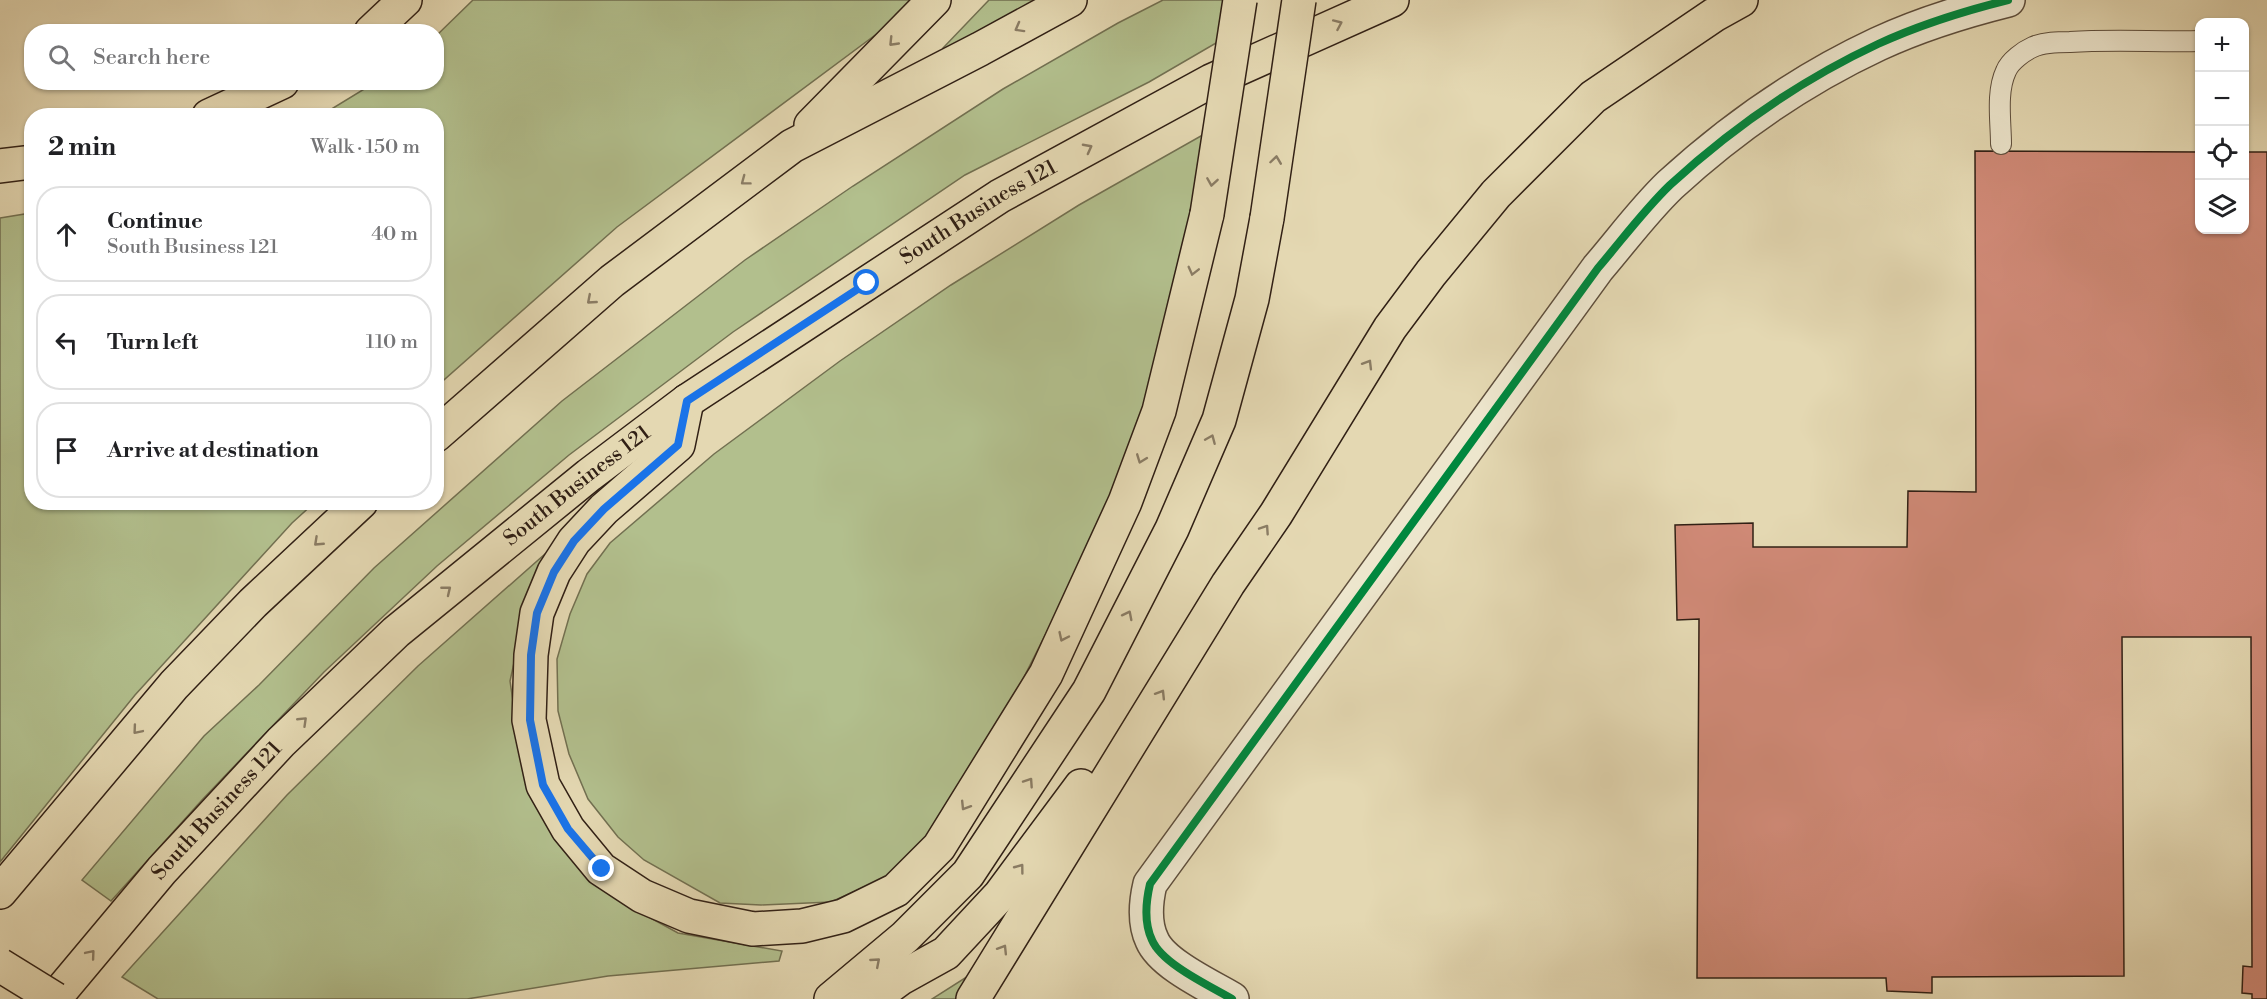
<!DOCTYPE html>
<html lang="en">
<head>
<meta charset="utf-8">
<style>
	:root { --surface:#fff; --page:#f6f6f6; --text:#202124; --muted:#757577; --line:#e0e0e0 }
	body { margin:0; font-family:"Libre Bodoni",serif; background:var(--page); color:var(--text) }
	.controls { position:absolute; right:18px; top:18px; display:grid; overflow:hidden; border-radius:12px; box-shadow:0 2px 4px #0004 }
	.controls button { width:54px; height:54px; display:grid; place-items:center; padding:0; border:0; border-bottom:2px solid var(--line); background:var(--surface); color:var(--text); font:30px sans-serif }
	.stop { position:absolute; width:18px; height:18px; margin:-14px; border:4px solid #1a73e8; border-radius:50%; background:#fff }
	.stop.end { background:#1a73e8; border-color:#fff; box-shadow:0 2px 6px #0008 }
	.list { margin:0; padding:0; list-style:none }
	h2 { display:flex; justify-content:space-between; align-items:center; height:78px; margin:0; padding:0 24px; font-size:26px }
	h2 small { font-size:20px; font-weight:400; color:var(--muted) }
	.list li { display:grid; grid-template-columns:39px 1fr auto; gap:18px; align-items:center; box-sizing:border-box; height:96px; margin:0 12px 12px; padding:0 12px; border:2px solid var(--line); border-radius:24px }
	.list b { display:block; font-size:22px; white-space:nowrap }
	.list p { margin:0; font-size:20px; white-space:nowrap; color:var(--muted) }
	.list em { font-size:20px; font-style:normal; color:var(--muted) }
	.icon { flex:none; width:33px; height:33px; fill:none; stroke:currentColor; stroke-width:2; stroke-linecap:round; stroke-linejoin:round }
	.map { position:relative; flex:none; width:2267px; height:999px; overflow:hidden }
	.search { position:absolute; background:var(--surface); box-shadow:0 2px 4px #0004; left:24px; top:24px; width:420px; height:66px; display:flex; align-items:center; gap:15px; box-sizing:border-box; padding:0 21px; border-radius:24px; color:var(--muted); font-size:22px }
	.panel { position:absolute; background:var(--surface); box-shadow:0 2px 4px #0004; left:24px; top:108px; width:420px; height:402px; border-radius:24px }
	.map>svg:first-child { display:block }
	.green { fill:#b2bf8d; stroke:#727051; stroke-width:1.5 }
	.building { fill:#cf8976; stroke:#312015; stroke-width:1.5 }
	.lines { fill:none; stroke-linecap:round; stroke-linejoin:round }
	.lane-casing { stroke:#5e4e3c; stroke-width:22 }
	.street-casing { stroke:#5e4e3c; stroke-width:36 }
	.primary-casing { stroke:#312015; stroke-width:36 }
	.lane { stroke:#ede6cd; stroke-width:20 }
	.street { stroke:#ede6cd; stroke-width:33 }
	.primary { stroke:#e4d8b2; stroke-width:33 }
	.primary-bridge-casing { stroke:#312015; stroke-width:36; stroke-linecap:butt }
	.primary-bridge { stroke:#e4d8b2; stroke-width:33 }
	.cycleway-casing { stroke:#ede6cd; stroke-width:11 }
	.cycleway { stroke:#00873e; stroke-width:8 }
	.oneway { stroke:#8a7c64 }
	.route { stroke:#1a73e8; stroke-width:8 }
	.labels { text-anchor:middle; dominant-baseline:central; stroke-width:5; stroke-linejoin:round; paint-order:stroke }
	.street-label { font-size:21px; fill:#312015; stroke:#ede6cd }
</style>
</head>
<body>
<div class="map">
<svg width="2267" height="999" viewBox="0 0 2267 999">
	<rect width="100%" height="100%" fill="#e4d8b2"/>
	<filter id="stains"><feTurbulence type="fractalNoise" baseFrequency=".00333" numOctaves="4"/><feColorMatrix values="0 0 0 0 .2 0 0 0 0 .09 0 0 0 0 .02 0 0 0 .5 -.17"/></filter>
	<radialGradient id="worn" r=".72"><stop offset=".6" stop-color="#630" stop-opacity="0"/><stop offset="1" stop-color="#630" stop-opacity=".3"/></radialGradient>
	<g class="green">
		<path d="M473,0H913L886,27L617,227L437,386L436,116H320L374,83L436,82L437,35Z"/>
		<path d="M989,0H1038L946,52L943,48Z"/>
		<path d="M1163,0H1228L1223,39L1149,82L965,175L733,332L569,455L437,566L324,672L202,800L111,901L82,880L204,736L259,685L374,568L562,401L745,260L853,186L1003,89L1118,23Z"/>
		<path d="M1215,128L1160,392L1098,531L962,799L900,871L831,902L761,905L720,903L644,860L618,837L588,799L569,754L558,711L557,659L570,614L587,574L610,543L714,454L840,361L951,285L1079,205Z"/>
		<path d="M31,213L32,502L314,503L292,523L135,695L0,862V218Z"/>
		<path d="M545,554H551L527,604L510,681L519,742L580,864L621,902L678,933L782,951L779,961L608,976L467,999H158L122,977L287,795L418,666Z"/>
		<path d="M984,966L961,999H932Z"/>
	</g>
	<path class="building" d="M1975,151L2200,152V230H2244V152H2267V999H2252V994L2242,993L2243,966L2252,967L2251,637H2122L2124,976L1932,977V993L1887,991L1886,978H1697L1699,619L1677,620L1675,525L1753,523V547H1907L1908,491L1976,492Z"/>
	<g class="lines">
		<defs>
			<path id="lane" d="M2001,144C2001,122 1996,92 2006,71C2010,61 2024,51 2033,47C2044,42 2058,42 2070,42C2113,39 2156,42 2200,41"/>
			<path id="street" d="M1232,999C1210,986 1162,964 1152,940C1144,923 1146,901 1150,884L1598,268C1622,240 1644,210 1670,185C1731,129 1803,79 1878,44C1919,25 1964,11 2008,0"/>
			<g id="primary">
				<path d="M371,32L405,0"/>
				<path d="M209,116L282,82"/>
				<path d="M811,125L934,0"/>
				<path d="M0,166L32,162"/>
				<path d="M687,401L678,445L604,509L574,541L554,572L537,613L531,655L529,720L543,785L568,829L601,869L642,896L689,916L753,929L802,926L843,916L896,890L939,847L1046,674L1125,502L1159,411L1207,214"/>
				<path d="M436,435L612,281L792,146L980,49L1070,0"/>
				<path d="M0,892L174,685L253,603L361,502"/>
				<path id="s1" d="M54,999L162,870L281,742L396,632L589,475L687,401L1000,196L1211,81L1392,0"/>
				<path d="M831,999L905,937L968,874L1089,691L1172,529L1219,420L1252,299L1267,218"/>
				<path d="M867,999L875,997L901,978L946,953L1000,895L1081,786"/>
				<path d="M973,999L1228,584L1276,514L1390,328L1431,273L1496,194L1593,97L1714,15L1741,0"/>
			</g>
		</defs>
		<use href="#lane" class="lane-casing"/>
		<use href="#street" class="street-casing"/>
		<use href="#primary" class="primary-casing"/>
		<use href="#lane" class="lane"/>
		<use href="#street" class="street"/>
		<use href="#primary" class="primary"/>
		<defs>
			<g id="primary-bridge">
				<path d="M1207,214L1240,0"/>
				<path d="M1267,218L1299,0"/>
				<path d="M0,965L55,999"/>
			</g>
		</defs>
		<use href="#primary-bridge" class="primary-bridge-casing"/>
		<use href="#primary-bridge" class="primary-bridge"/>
		<defs>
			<path id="cycleway" d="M1232,999C1210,986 1162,964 1152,940C1144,923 1146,901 1150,884L1598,268C1622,240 1644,210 1670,185C1731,129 1803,79 1878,44C1919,25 1964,11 2008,0"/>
		</defs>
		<use href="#cycleway" class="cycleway-casing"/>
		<use href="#cycleway" class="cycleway"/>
	</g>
	<defs><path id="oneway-chevron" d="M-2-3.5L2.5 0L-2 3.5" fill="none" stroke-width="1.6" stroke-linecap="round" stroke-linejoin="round" transform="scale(1.5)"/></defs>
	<g class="oneway">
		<use href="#oneway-chevron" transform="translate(1338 24) rotate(-24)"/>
		<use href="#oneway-chevron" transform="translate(1019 28) rotate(151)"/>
		<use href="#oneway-chevron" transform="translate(893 42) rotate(134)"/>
		<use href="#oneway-chevron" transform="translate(1088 148) rotate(-28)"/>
		<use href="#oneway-chevron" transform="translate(1276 160) rotate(-82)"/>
		<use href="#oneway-chevron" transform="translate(745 181) rotate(143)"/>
		<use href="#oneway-chevron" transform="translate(1212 182) rotate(99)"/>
		<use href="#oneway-chevron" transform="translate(1193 271) rotate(104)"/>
		<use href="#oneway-chevron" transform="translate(591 300) rotate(139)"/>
		<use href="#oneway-chevron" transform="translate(1368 364) rotate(-59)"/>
		<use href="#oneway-chevron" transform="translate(1211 439) rotate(-67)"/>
		<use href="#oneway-chevron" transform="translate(1141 459) rotate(111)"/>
		<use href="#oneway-chevron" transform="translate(1265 529) rotate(-56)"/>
		<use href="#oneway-chevron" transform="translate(318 542) rotate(137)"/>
		<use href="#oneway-chevron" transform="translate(447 590) rotate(-39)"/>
		<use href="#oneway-chevron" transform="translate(1128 615) rotate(-63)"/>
		<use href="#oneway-chevron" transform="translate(1063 637) rotate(115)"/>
		<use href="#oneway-chevron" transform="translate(1161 694) rotate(-58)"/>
		<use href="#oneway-chevron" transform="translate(303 721) rotate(-44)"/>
		<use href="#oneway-chevron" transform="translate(137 730) rotate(130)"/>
		<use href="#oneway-chevron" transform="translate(1029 782) rotate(-56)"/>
		<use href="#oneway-chevron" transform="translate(965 806) rotate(122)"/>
		<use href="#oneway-chevron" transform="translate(1020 868) rotate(-53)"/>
		<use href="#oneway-chevron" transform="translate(1003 949) rotate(-58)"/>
		<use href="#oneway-chevron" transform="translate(91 954) rotate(-50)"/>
		<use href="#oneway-chevron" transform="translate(876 962) rotate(-41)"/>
	</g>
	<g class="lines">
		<path class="route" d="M602,869L568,829L543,785L530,720L531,655L537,613L554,572L574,541L604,509L678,445L687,401L867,283"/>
	</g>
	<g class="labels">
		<g class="street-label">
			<text stroke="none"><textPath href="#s1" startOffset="1221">South Business 121</textPath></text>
			<text stroke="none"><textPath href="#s1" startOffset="735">South Business 121</textPath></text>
			<text stroke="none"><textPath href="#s1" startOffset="249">South Business 121</textPath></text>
		</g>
	</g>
	<rect width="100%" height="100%" filter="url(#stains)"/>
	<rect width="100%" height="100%" fill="url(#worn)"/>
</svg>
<div class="controls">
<button>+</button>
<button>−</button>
<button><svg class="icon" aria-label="locate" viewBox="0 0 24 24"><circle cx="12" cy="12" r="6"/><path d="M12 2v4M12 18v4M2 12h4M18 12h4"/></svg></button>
<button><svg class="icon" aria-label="layers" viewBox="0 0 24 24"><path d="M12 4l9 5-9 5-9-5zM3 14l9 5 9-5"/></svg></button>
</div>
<div class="stop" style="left:867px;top:283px"></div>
<div class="stop end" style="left:602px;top:869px"></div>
<div class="search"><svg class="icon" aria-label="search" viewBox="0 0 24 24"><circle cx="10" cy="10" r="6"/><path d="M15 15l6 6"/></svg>Search here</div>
<section class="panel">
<h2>2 min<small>Walk · 150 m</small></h2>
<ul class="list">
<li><svg class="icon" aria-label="ahead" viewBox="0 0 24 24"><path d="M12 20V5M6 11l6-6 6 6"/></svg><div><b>Continue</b><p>South Business 121</p></div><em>40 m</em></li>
<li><svg class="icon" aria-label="left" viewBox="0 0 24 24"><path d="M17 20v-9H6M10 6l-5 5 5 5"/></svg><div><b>Turn left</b></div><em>110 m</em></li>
<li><svg class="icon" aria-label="arrive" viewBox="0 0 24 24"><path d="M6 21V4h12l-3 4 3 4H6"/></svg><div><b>Arrive at destination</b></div></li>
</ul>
</section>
</div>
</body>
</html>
